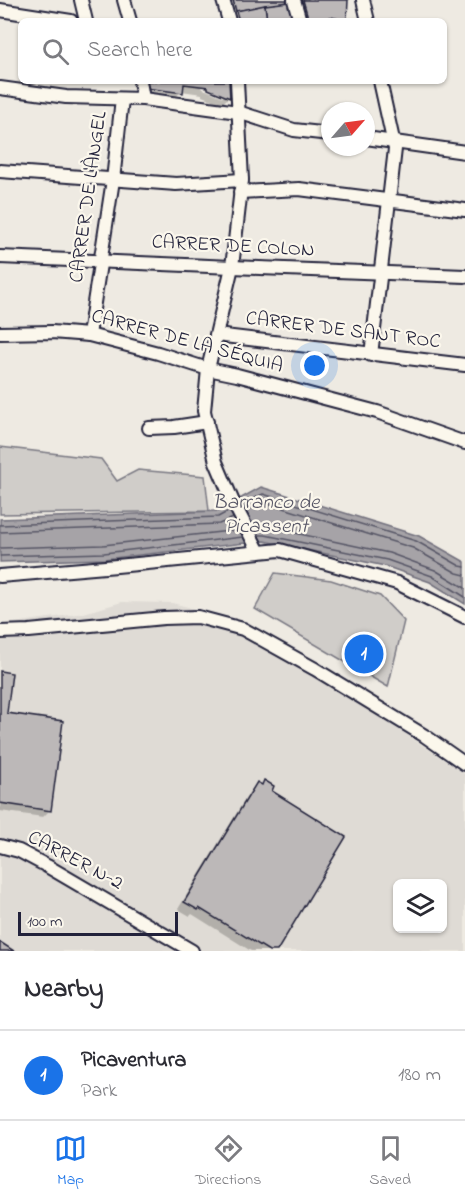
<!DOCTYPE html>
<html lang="en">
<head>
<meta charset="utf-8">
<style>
	:root { --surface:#fff; --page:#f7f7f7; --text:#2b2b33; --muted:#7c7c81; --line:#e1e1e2; --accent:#1a73e8 }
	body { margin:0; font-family:"Indie Flower",sans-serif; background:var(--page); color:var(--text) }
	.controls { position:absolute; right:18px; bottom:18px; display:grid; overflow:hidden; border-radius:9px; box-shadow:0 2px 4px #0004 }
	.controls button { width:54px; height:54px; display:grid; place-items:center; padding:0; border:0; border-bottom:2px solid var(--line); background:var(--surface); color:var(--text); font:30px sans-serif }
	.compass { position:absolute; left:321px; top:102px; width:54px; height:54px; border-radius:50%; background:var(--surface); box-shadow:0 2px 4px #0004; rotate:62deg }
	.scale { position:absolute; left:18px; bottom:15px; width:160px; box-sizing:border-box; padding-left:6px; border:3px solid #22223b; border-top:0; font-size:16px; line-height:21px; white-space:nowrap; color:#22223b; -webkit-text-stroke:4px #fbf7ec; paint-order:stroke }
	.you { position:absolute; left:315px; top:366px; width:21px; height:21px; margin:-15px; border:4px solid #fff; border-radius:50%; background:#1a73e8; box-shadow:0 0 0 9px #1a73e833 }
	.badge { display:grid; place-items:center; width:39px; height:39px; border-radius:50%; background:var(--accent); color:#fff; font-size:20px; font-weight:700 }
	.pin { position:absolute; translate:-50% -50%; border:3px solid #fff; box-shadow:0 2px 6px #0006 }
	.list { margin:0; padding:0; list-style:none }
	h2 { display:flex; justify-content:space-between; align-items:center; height:78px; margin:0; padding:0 24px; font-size:26px }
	h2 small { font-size:20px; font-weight:400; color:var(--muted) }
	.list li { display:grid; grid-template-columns:39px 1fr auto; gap:18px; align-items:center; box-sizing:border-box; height:90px; padding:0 24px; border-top:2px solid var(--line) }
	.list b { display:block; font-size:22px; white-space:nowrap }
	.list p { margin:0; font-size:20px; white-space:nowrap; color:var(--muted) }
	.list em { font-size:20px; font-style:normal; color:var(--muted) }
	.icon { flex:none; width:33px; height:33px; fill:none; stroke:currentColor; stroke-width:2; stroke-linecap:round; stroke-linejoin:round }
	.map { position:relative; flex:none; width:465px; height:951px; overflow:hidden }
	.search { position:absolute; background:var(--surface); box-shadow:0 2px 4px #0004; left:18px; right:18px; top:18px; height:66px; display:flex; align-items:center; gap:15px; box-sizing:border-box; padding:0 21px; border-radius:9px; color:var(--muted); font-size:22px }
	.sheet { height:168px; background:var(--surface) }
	nav { display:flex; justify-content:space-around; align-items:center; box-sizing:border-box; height:84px; border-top:2px solid var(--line); background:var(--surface); font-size:16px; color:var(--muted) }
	nav a { display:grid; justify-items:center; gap:3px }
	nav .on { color:var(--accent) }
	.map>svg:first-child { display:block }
	.built { fill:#dfdbd5; fill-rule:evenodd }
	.green { fill:#d0cdc9; stroke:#797882; stroke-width:1.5 }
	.water { fill:#a6a3a7; stroke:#716f7c; stroke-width:1.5 }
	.shadow { fill:#0003; fill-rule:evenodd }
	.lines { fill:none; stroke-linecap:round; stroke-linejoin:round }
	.shore { stroke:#575666; stroke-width:1.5 }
	.building { fill:#bcb8b8; stroke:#22223b; stroke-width:1.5 }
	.minor-casing { stroke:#22223b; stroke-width:16 }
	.minor { stroke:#fbf7ec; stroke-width:12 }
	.labels { text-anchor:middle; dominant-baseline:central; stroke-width:4.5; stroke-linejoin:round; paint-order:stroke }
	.street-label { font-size:20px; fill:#22223b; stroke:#fbf7ec }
	.water-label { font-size:21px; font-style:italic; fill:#575666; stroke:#fbf7ec }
</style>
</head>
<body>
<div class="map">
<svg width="465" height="951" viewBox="0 0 465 951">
	<rect width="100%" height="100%" fill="#eeeae2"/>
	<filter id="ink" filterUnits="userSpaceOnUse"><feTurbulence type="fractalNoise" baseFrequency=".0167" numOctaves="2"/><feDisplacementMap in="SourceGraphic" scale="12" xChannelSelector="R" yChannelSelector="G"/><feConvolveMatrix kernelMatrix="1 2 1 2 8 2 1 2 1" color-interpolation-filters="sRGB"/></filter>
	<g filter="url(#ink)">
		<path class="built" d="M122,602L172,603L223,616L291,654L345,693L465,774V951H0V625L84,613ZM398,884H442V928H398Z"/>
		<g class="green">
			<path d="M0,447L101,459L117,481L138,470L205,476L209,511L0,514Z"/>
			<path d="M275,573L331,580L380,596L404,621L388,687L255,609Z"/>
		</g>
		<path class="water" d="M261,487L419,536L465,562V604L430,582L385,566L264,541L104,559L0,562V519L218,511Z"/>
		<g class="shadow">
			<path d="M224,0H287L292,21H232Z"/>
			<path d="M296,0H347L346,20L300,21Z"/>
			<path d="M140,81H228L229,97L222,104L202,96V94L181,91L174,100L140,95ZM202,85L223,93V97L201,88Z"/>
			<path d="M0,673L5,714L50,810L43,817L0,811Z"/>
			<path d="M265,782L269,792L275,951H251L192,914L190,916L178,909L250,791L257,784L261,786Z"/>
		</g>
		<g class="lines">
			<g class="shore">
				<path d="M242,504L263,494L416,541L460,566L465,567"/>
				<path d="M246,511L264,502L413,548L457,573L465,575"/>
				<path d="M0,525L218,517L229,511"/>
				<path d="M255,528L267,527L389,553L435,570L465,588"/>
				<path d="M0,532L219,524L233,518"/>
				<path d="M259,535H265L387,560L432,576L465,597"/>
				<path d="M0,548L103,545L239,530"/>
				<path d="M0,556L104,553L243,537"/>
			</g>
		</g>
		<g class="building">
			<path d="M233,0H289V2L236,11Z"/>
			<path d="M303,0H348L347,21L331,17L334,21H309Z"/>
			<path d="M289,2L293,21H267L265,5Z"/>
			<path d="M265,5L267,21H239L236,11Z"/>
			<path d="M147,81H229L230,98L208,89V87L184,84L183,93L146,88Z"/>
			<path d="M0,671L12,673L7,713L63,721L51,811L0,803Z"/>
			<path d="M264,780L274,786L272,791L346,837L277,951H269L199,908L198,910L184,902L257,782L262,785Z"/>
			<path d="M0,942L14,951H0Z"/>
		</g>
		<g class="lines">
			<defs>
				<g id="minor">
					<path d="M81,0L86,21"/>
					<path d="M124,0L130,21"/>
					<path d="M223,0L229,21"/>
					<path d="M294,0L300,21"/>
					<path d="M363,0L368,21"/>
					<path d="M0,10L71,21"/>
					<path d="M140,81L143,99"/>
					<path d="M237,81L242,180L232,267L208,369L204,411L216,462L233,502L259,552"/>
					<path d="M0,88L66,97L143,99L238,112L294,130L330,134"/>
					<path d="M366,138L465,152"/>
					<path d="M0,171L176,184L242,180"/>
					<path d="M240,192L299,189L465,210"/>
					<path d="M0,257L232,267L465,276"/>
					<path d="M0,333L52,332L89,335L158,353L208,369L237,375L377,412L465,443"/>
					<path d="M89,335L113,180L122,99"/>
					<path d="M216,335L465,365"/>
					<path d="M371,355L395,149L380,81"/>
					<path d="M149,428L174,427L207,422"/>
					<path d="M0,576L117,566L280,550L397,583L465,617"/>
					<path d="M0,632L29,631L164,618L198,617L243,629L315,669L425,736L465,764"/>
					<path d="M0,846L19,851L47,866L192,951"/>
				</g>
			</defs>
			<use href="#minor" class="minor-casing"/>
			<use href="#minor" class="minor"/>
		</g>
	</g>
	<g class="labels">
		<g class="street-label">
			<text transform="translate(89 197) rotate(-82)">CARRER DE L'ÀNGEL</text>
			<text transform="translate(233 247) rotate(3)">CARRER DE COLON</text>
			<text transform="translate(343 331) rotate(7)">CARRER DE SANT ROC</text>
			<text transform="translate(187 342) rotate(15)">CARRER DE LA SÉQUIA</text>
			<text transform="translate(75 861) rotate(28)">CARRER N-2</text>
		</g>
		<g class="water-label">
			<text x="266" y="503">Barranco de<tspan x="266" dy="24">Picassent</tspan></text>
		</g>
	</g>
</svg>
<div class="controls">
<button><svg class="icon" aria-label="layers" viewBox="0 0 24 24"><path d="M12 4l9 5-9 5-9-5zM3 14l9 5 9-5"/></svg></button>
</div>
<svg class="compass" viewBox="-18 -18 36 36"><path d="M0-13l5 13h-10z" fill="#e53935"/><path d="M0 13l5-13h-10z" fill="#7c7c81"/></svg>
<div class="scale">100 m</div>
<div class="you"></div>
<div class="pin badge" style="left:364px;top:654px">1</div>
<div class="search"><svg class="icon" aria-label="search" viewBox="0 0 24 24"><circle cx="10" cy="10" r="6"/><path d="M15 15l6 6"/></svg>Search here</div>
</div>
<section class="sheet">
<h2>Nearby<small></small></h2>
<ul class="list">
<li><span class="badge">1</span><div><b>Picaventura</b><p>Park</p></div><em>180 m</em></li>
</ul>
</section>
<nav>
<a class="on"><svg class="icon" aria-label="map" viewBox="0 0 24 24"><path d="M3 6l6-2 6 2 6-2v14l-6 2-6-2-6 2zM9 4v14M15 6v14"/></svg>Map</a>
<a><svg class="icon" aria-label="directions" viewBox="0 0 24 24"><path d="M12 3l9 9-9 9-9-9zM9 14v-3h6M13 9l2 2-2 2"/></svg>Directions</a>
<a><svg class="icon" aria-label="saved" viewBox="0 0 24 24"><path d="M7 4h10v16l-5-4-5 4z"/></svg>Saved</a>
</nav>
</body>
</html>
